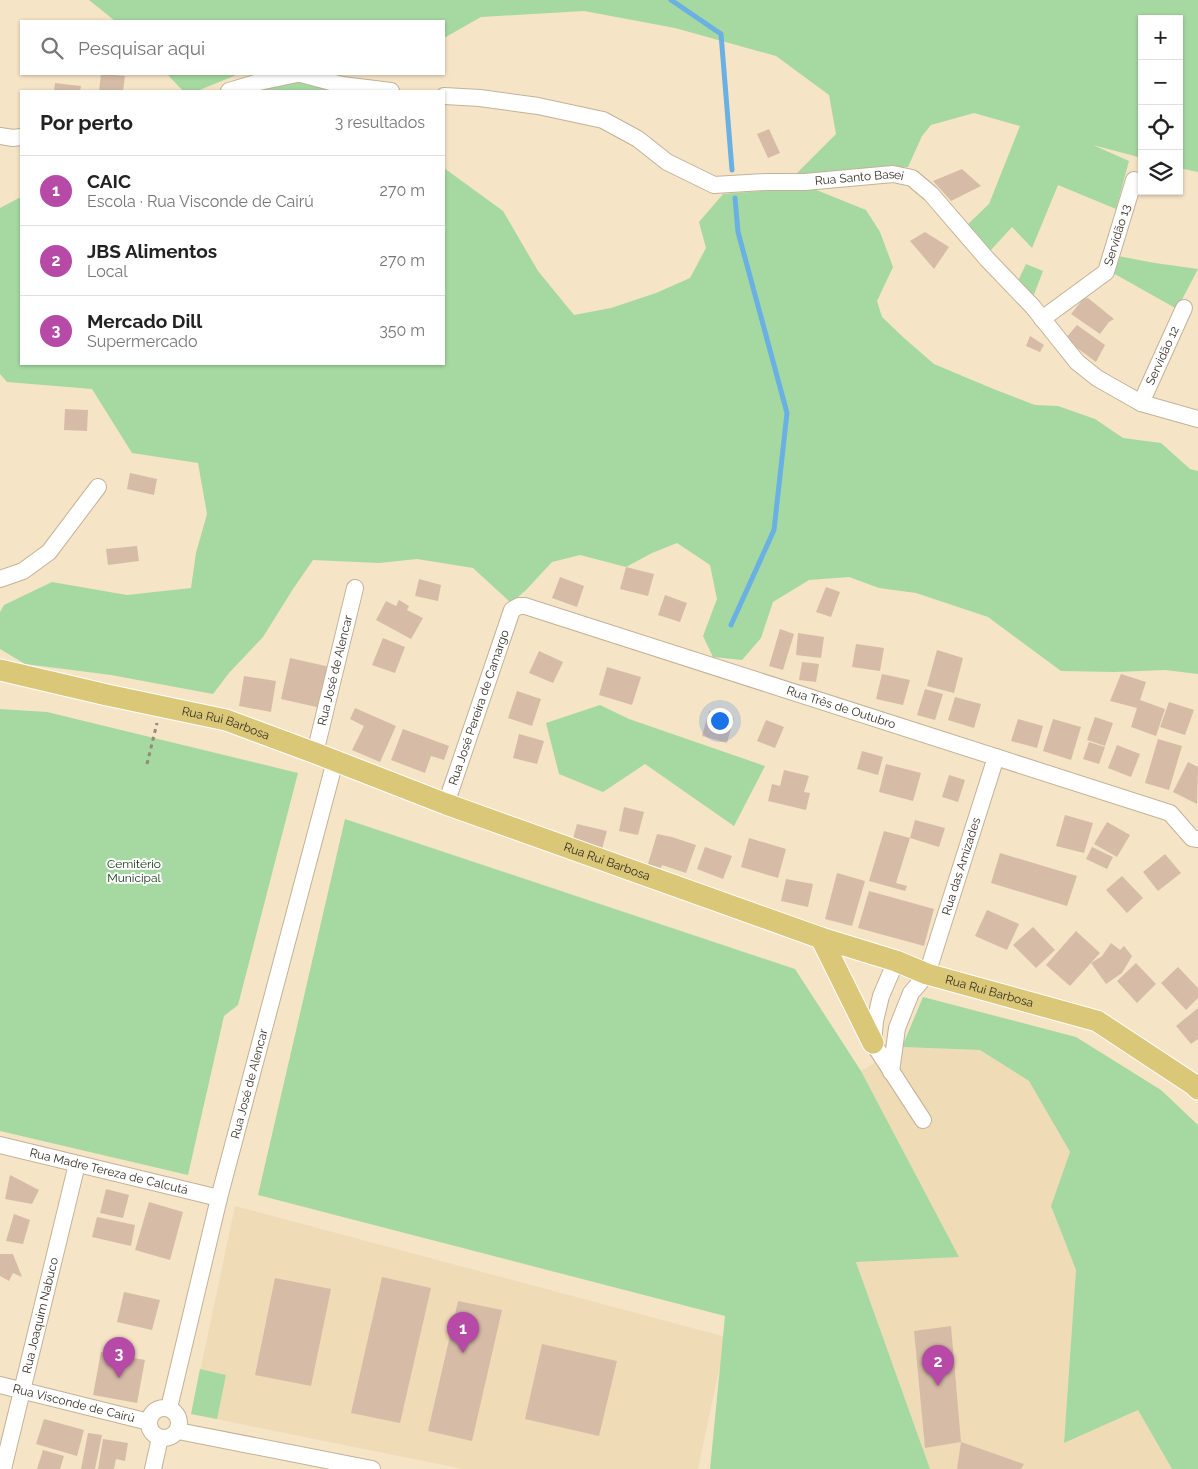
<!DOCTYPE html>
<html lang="pt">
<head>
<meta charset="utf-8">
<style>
	:root { --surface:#fff; --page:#f6f6f6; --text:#222; --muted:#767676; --line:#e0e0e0; --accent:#b749a7 }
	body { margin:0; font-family:Raleway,sans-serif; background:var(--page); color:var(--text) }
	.controls { position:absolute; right:15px; top:15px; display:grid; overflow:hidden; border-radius:0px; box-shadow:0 1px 4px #0004 }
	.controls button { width:45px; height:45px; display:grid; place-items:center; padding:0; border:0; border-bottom:1px solid var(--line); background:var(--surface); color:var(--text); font:25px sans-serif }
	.you { position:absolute; left:719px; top:720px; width:18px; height:18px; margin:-12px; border:4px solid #fff; border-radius:50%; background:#1a73e8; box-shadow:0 0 0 8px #1a73e833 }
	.badge { display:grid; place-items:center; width:32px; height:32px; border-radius:50%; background:var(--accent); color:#fff; font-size:16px; font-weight:700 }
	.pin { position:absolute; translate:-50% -41px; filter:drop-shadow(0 1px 2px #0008) }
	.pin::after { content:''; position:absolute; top:26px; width:18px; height:15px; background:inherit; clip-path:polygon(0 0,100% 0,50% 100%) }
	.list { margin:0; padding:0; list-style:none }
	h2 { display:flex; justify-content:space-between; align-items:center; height:65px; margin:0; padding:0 20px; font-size:21px }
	h2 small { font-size:16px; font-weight:400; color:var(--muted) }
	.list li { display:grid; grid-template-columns:32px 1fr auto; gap:15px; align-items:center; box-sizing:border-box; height:70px; padding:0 20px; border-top:1px solid var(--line) }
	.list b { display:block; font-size:19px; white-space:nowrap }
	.list p { margin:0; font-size:16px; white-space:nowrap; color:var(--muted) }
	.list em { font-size:16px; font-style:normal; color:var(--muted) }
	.icon { flex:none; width:28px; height:28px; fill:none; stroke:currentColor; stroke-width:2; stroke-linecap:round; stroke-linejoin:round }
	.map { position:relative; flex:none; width:1198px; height:1469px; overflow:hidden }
	.search { position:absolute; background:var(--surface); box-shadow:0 1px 4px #0004; left:20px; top:20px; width:425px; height:55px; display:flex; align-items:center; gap:12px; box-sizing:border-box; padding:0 18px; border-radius:0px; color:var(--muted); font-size:19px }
	.panel { position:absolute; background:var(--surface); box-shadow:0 1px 4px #0004; left:20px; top:90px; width:425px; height:275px; border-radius:0px }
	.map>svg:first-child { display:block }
	.built { fill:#f0dbb7 }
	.green { fill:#a5d9a1 }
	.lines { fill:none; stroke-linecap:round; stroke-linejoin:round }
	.stream { stroke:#6ab0e2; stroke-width:5 }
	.building { fill:#d6bca6 }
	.minor-casing { stroke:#c3b296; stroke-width:18 }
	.major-casing { stroke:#fff; stroke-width:23 }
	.path { stroke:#968a76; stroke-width:3; stroke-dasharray:4 4; stroke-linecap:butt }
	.minor { stroke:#fff; stroke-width:16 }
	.major { stroke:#dac777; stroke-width:21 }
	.labels { text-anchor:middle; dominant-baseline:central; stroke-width:4; stroke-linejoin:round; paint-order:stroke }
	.street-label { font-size:12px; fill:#362f24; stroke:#fff }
	.park-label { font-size:12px; fill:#0c340c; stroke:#fff }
</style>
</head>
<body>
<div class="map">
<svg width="1198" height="1469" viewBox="0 0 1198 1469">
	<rect width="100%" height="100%" fill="#f6e4c7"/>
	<g class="built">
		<path d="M902,1047L980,1050L1029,1081L1070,1152L1051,1206L1076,1270L1064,1443L1138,1410L1172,1469H930L856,1262L958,1256L861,1071Z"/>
		<path d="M235,1206L726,1337L698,1469H463L191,1414Z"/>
	</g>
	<g class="green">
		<path d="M89,0H1198V172L1179,168V19H1142V158L1093,145L1129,161L1116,209L1058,185L1032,248L1012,227L990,251L967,225L989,204L1020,126L974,113L931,125L922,136L908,167L796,174L836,134L829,95L776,56L675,28L584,11L481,17L444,38V21H115Z"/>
		<path d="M167,74H239L197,91H183Z"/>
		<path d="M303,75L340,91H249Z"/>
		<path d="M444,168L503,211L538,271L574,315L611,308L656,293L690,278L706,248L699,222L723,194L809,187L866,210L880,232L893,267L877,301L882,317L904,338L934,364L991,388L1035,405L1058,406L1095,419L1123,438L1161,443L1190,469L1198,471V674L1165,670L1115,672L1061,671L988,617L916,593L879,588L849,577L809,580L773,602L761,638L742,660L713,657L703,636L717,599L710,565L677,543L652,553L626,567L580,555L552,562L526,590L511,603L473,568L417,559L379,563L313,560L293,589L263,637L229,673L213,694L111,675L25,664L0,649V612L4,605L52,582L127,595L191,588L196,553L207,514L198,463L132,453L92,389L7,382L0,374V208L21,197V364H444Z"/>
		<path d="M1118,256L1155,263L1198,269L1177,309L1113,273Z"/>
		<path d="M1026,264L1043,271L1033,297L1018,281Z"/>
		<path d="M600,705L629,719L765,766L734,826L645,764L603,792L559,774L546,723Z"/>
		<path d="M0,709L47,712L298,773L238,1005L224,1016L188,1175L0,1131Z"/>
		<path d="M345,819L795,969L861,1071L959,1257L856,1262L930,1469H710L725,1316L258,1195Z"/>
		<path d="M923,997L1076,1037L1161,1090L1198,1125V1469H1172L1138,1410L1064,1443L1076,1270L1051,1206L1070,1152L1029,1081L980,1050L902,1047Z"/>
		<path d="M200,1369L226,1375L217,1419L191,1414Z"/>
	</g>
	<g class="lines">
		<g class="stream">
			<path d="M671,0L721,34L732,170"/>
			<path d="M731,625L774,530L787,413L738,232L735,198"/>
		</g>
	</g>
	<g class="building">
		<path d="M101,74L125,76L123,91H99Z"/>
		<path d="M55,83L81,86L80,91H54Z"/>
		<path d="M769,129L780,153L768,158L757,134Z"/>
		<path d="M962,169L981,186L951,201L933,181Z"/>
		<path d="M925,232L949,247L934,269L910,241Z"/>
		<path d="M1088,298L1114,319L1109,322L1100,334L1071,314L1083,299Z"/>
		<path d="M1077,325L1105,345L1096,362L1065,339Z"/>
		<path d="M1030,336L1044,345L1040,352L1026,346Z"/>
		<path d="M65,409L88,410L87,431L64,430Z"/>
		<path d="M130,473L157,479L154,495L127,489Z"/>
		<path d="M137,546L139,561L108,565L106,549Z"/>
		<path d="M626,567L654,574L648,596L620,589Z"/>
		<path d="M560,577L584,586L577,607L552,598Z"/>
		<path d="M419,579L441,585L438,601L415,596Z"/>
		<path d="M826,587L840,592L831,617L816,612Z"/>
		<path d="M665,595L687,603L680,622L658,615Z"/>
		<path d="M399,600L409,606L407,610L423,618L411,639L376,620L386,601L396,606Z"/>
		<path d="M780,629L794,634L783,670L769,666Z"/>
		<path d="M798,633L824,637L821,658L796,655Z"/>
		<path d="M383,638L405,647L395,673L372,665Z"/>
		<path d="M856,644L884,648L880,671L852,667Z"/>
		<path d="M937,650L963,658L954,693L927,686Z"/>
		<path d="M539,651L563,662L553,683L529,673Z"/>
		<path d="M290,658L330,667L321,708L281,699Z"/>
		<path d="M802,662L819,664L816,682L799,680Z"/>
		<path d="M607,667L641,677L632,705L599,695Z"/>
		<path d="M882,674L910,680L903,705L876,699Z"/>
		<path d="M1121,674L1146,682L1140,700L1165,709L1156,736L1131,727L1137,708L1110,701Z"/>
		<path d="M244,676L276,681L271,712L239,706Z"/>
		<path d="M925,689L943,694L935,720L917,715Z"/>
		<path d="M517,691L541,699L532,726L508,718Z"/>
		<path d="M955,697L981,704L974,728L948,720Z"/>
		<path d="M1169,702L1194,710L1185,735L1160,727Z"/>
		<path d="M355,708L396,726L380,762L352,750L364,726L350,719Z"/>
		<path d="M709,711L734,718L727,743L702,736Z"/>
		<path d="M1095,717L1113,723L1105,746L1087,740Z"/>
		<path d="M1018,719L1043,726L1037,748L1011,741Z"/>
		<path d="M1053,719L1081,727L1071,760L1043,751Z"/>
		<path d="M766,720L784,727L775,748L757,741Z"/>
		<path d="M403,729L449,746L444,760L431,756L425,773L391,760Z"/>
		<path d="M519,734L544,741L537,764L513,758Z"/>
		<path d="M1158,739L1182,746L1169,790L1145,783Z"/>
		<path d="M1089,742L1105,747L1099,764L1083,759Z"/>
		<path d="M1117,745L1140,754L1131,777L1108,768Z"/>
		<path d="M862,751L883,757L878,775L857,769Z"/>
		<path d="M1188,762L1198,767L1197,804L1173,792Z"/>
		<path d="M886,764L921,773L913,801L879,792Z"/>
		<path d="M784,770L809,776L804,792L810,793L806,810L768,801L772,784L780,786Z"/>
		<path d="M949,775L965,780L958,802L942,797Z"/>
		<path d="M624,807L644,812L638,835L619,831Z"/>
		<path d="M1065,815L1093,823L1084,853L1056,846Z"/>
		<path d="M915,820L945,828L939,847L910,838Z"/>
		<path d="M1107,822L1130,835L1117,857L1094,844Z"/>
		<path d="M577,824L607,831L602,849L572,842Z"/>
		<path d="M884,831L910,838L896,883L907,886L905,891L869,881Z"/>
		<path d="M657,834L672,837L696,845L686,873L662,865L661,868L648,864Z"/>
		<path d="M749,838L786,849L778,878L741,867Z"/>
		<path d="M705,847L732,856L723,879L697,869Z"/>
		<path d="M1092,847L1113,857L1107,869L1086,859Z"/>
		<path d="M1000,853L1077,876L1067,906L991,883Z"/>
		<path d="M1165,854L1181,873L1158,891L1143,872Z"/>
		<path d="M837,873L865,881L852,926L825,919Z"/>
		<path d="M1122,876L1143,898L1127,913L1106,890Z"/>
		<path d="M786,879L813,884L808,907L781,901Z"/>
		<path d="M869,891L934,909L924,946L858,928Z"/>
		<path d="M987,910L1019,924L1007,950L975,936Z"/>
		<path d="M1033,927L1055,950L1036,968L1013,945Z"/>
		<path d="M1076,931L1100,953L1070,986L1046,965Z"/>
		<path d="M1111,943L1120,950L1124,946L1132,956L1122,973L1106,984L1091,963L1102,956Z"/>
		<path d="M1136,963L1156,984L1137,1003L1117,981Z"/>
		<path d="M1178,967L1198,988V998L1186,1010L1161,983Z"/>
		<path d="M1198,1008V1039L1191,1044L1176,1026Z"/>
		<path d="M10,1175L39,1190L32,1204L5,1199Z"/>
		<path d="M106,1189L129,1195L123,1218L100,1213Z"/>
		<path d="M149,1202L183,1212L170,1260L135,1250Z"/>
		<path d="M14,1214L30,1220L23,1244L6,1241Z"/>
		<path d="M97,1217L135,1225L131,1246L92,1237Z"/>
		<path d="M0,1254H13L22,1277L13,1273L9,1281L0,1276Z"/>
		<path d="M382,1277L431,1288L400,1423L351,1413Z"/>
		<path d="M275,1278L331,1289L311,1386L255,1375Z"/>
		<path d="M124,1292L160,1300L152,1330L117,1322Z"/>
		<path d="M458,1301L502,1310L472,1441L428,1431Z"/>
		<path d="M951,1326L961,1442L925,1448L914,1331Z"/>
		<path d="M542,1344L617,1361L599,1436L525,1419Z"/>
		<path d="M101,1352L145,1360L137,1403L93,1395Z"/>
		<path d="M44,1419L84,1430L77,1456L36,1444Z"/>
		<path d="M88,1433L102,1435L95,1469H81Z"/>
		<path d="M103,1439L128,1443L125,1461L116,1459L114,1469H98Z"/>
		<path d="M961,1442L1024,1464L1021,1469H957Z"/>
		<path d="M43,1450L64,1456L60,1469H37Z"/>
	</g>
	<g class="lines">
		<defs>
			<g id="minor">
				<path d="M301,74L342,85L391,91"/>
				<path d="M229,91L259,82L297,74"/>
				<path id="s1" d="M444,96L480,98L538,106L603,120L638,139L667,162L714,185L765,182H805L893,174L912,178L931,194L987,259L1033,307L1077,362L1097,378L1141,403L1198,419"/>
				<path d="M0,136L13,138L21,137"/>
				<path id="s2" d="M1042,319L1106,272L1134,180"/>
				<path id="s3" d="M1141,403L1184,308"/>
				<path d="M0,579L23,571L49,552L98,487"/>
				<path id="s4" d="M315,753L355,588"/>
				<path id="s5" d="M446,804L512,610L519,606H525L1170,813L1192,838L1198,839"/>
				<path d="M896,961L881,996L875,1021L873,1043L923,1120"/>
				<path id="s6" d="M891,1072L897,1028L911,993L927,974L996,757"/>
				<path id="s7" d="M0,1145L219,1198"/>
				<path id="s8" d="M0,1385L149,1422"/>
				<circle cx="164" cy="1423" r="15"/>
				<path id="s9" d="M169,1408L219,1198L335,761"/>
				<path d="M178,1431L372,1469"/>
				<path id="s10" d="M3,1469L77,1164"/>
				<path d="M153,1469L160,1438"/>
			</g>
			<g id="major">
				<path id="s11" d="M0,670L107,695L226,720L315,753L446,804L821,938L896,961L927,974L1097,1021L1194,1085L1198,1089"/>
				<path d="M821,938L873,1043"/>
			</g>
		</defs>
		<use href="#minor" class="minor-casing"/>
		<use href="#major" class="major-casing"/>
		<path class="path" d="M147,764L157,723"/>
		<use href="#minor" class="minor"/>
		<use href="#major" class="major"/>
	</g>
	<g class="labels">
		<g class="street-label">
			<text stroke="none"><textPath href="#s1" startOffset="436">Rua Santo Basei</textPath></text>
			<text stroke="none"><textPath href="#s2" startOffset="118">Servidão 13</textPath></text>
			<text stroke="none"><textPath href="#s3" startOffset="52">Servidão 12</textPath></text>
			<text stroke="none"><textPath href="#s4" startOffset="85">Rua José de Alencar</textPath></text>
			<text stroke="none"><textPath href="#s5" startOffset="102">Rua José Pereira de Camargo</textPath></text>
			<text stroke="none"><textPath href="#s5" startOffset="551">Rua Três de Outubro</textPath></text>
			<text stroke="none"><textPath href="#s11" startOffset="232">Rua Rui Barbosa</textPath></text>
			<text stroke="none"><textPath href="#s11" startOffset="638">Rua Rui Barbosa</textPath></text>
			<text stroke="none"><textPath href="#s6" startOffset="220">Rua das Amizades</textPath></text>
			<text stroke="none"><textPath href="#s11" startOffset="1042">Rua Rui Barbosa</textPath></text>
			<text stroke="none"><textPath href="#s9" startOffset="334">Rua José de Alencar</textPath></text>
			<text stroke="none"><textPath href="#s7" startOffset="112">Rua Madre Tereza de Calcutá</textPath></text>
			<text stroke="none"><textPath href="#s10" startOffset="158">Rua Joaquim Nabuco</textPath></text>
			<text stroke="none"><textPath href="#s8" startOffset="76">Rua Visconde de Cairú</textPath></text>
		</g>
		<g class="park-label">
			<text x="134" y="864">Cemitério<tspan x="134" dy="14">Municipal</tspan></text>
		</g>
	</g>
</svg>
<div class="controls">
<button>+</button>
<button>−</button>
<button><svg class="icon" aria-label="locate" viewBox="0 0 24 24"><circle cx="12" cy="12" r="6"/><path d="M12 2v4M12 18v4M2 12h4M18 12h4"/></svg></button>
<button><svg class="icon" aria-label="layers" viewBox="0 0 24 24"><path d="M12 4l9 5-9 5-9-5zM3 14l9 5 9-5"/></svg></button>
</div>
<div class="you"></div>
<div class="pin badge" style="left:463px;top:1353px">1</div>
<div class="pin badge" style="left:938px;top:1386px">2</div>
<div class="pin badge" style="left:119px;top:1378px">3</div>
<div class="search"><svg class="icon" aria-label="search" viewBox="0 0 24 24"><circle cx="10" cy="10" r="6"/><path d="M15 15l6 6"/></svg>Pesquisar aqui</div>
<section class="panel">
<h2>Por perto<small>3 resultados</small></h2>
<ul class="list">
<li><span class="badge">1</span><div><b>CAIC</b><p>Escola · Rua Visconde de Cairú</p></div><em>270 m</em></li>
<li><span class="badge">2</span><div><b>JBS Alimentos</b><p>Local</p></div><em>270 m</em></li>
<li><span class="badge">3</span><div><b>Mercado Dill</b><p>Supermercado</p></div><em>350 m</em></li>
</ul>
</section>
</div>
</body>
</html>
